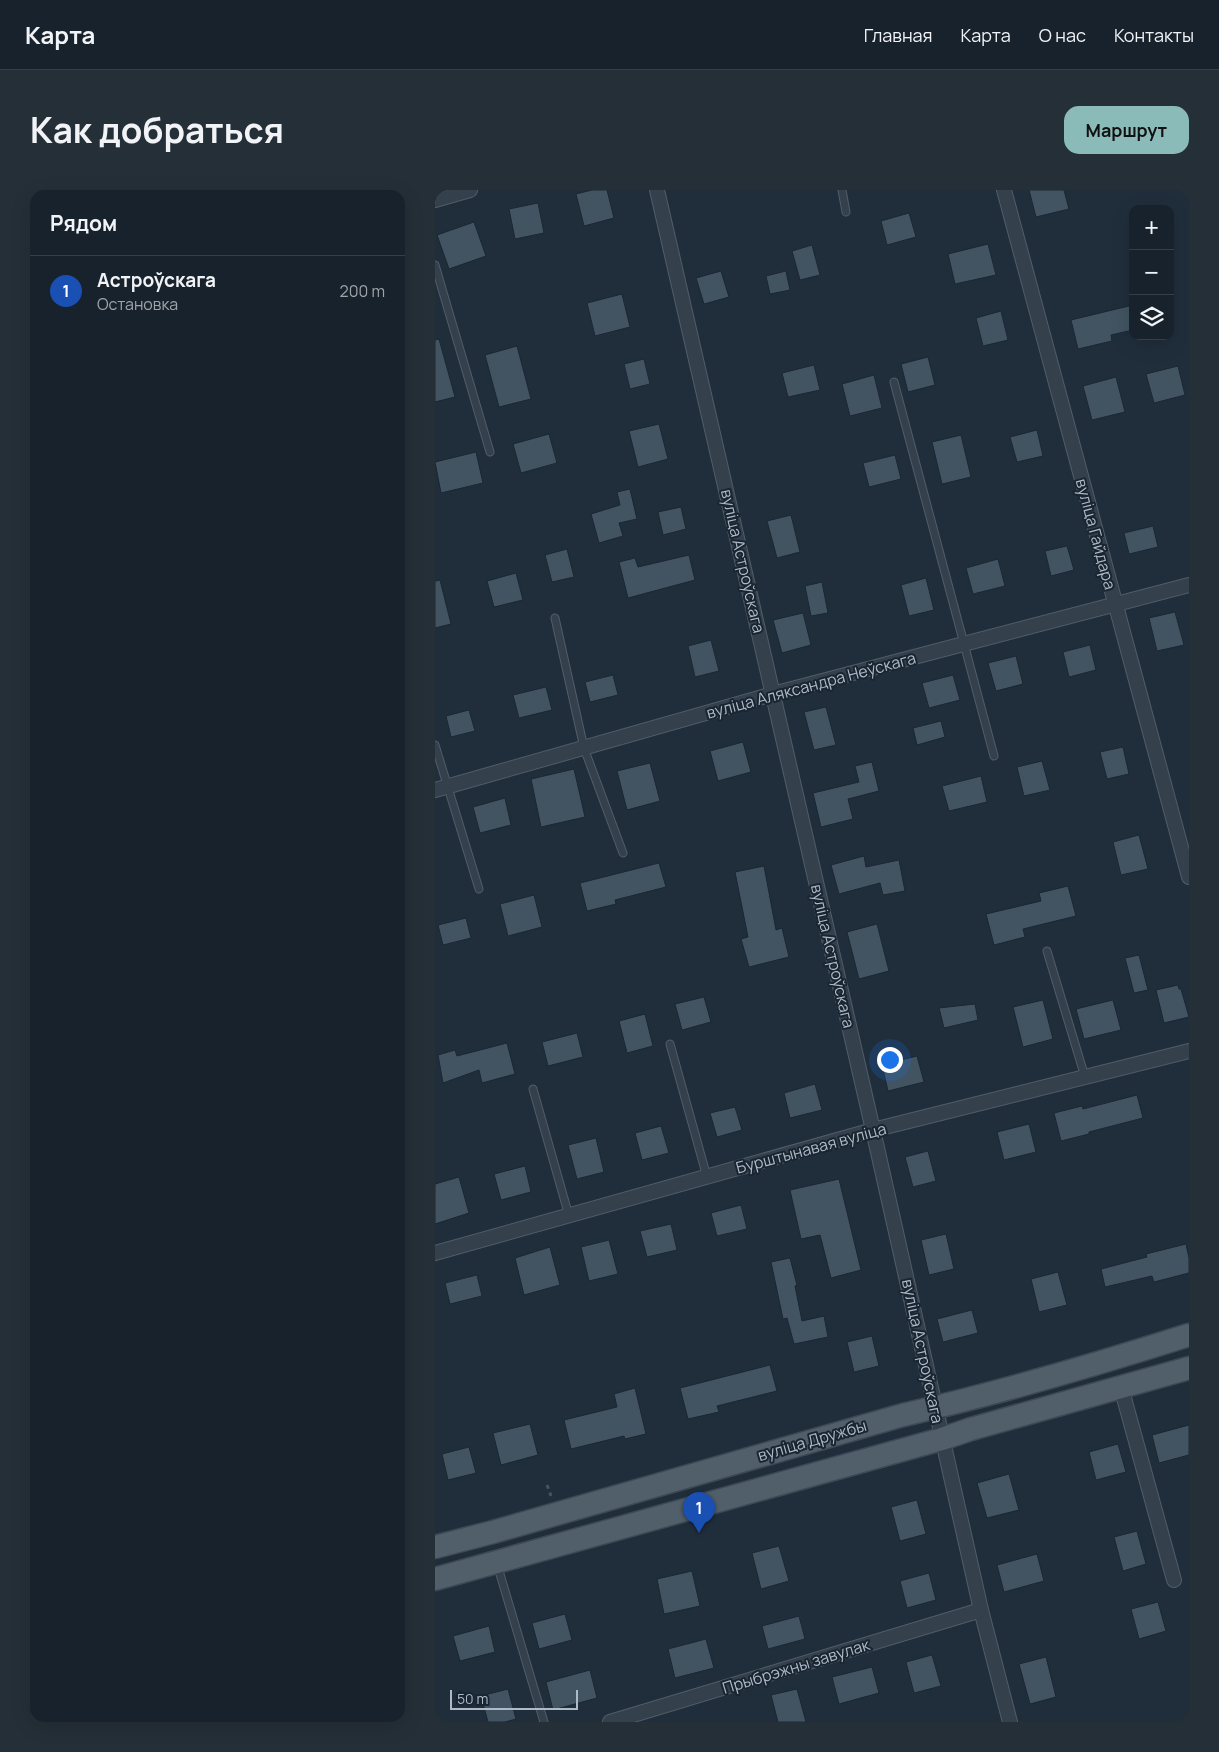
<!DOCTYPE html>
<html lang="ru">
<head>
<meta charset="utf-8">
<style>
	:root { --surface:#18222c; --page:#252f38; --text:#f1f3f6; --muted:#9fa4a9; --line:#363f48; --accent:#8bbbb9 }
	body { margin:0; font-family:Manrope,sans-serif; background:var(--page); color:var(--text) }
	.controls { position:absolute; right:15px; top:15px; display:grid; overflow:hidden; border-radius:10px; box-shadow:0 5px 20px #0002 }
	.controls button { width:45px; height:45px; display:grid; place-items:center; padding:0; border:0; border-bottom:1px solid var(--line); background:var(--surface); color:var(--text); font:25px sans-serif }
	.scale { position:absolute; left:15px; bottom:12px; width:128px; box-sizing:border-box; padding-left:5px; border:2px solid #aebac7; border-top:0; font-size:14px; line-height:18px; white-space:nowrap; color:#aebac7; -webkit-text-stroke:4px #192530; paint-order:stroke }
	.you { position:absolute; left:454px; top:869px; width:18px; height:18px; margin:-12px; border:4px solid #fff; border-radius:50%; background:#1a73e8; box-shadow:0 0 0 8px #1a73e833 }
	.badge { display:grid; place-items:center; width:32px; height:32px; border-radius:50%; background:var(--accent); color:#fff; font-size:16px; font-weight:700 }
	.pin { position:absolute; translate:-50% -41px; filter:drop-shadow(0 1px 2px #0008) }
	.pin::after { content:''; position:absolute; top:26px; width:18px; height:15px; background:inherit; clip-path:polygon(0 0,100% 0,50% 100%) }
	.list { margin:0; padding:0; list-style:none }
	h2 { display:flex; justify-content:space-between; align-items:center; height:65px; margin:0; padding:0 20px; font-size:21px }
	h2 small { font-size:16px; font-weight:400; color:var(--muted) }
	.list li { display:grid; grid-template-columns:32px 1fr auto; gap:15px; align-items:center; box-sizing:border-box; height:70px; padding:0 20px; border-top:1px solid var(--line) }
	.list b { display:block; font-size:19px; white-space:nowrap }
	.list p { margin:0; font-size:16px; white-space:nowrap; color:var(--muted) }
	.list em { font-size:16px; font-style:normal; color:var(--muted) }
	.icon { flex:none; width:28px; height:28px; fill:none; stroke:currentColor; stroke-width:2; stroke-linecap:round; stroke-linejoin:round }
	.map { position:relative; flex:none; width:754px; height:1532px; overflow:hidden; border-radius:15px }
	header { display:flex; align-items:center; gap:30px; box-sizing:border-box; height:70px; padding:0 25px; background:var(--surface); border-bottom:1px solid var(--line) }
	header strong { font-size:24px }
	nav { display:flex; gap:28px; margin-inline-start:auto; font-size:18px }
	.intro { display:flex; align-items:center; justify-content:space-between; box-sizing:border-box; height:120px; padding:0 30px }
	h1 { margin:0; font-size:35px }
	.button { padding:12px 22px; border-radius:15px; background:var(--accent); color:#111; font-size:18px; font-weight:700 }
	main { display:flex; gap:30px; padding:0 30px }
	aside { flex:1; background:var(--surface); border-radius:15px; box-shadow:0 5px 20px #0002 }
	.map>svg:first-child { display:block }
	.building { fill:#425462; stroke:#1b2732 }
	.lines { fill:none; stroke-linecap:round; stroke-linejoin:round }
	.lane-casing { stroke:#515d69; stroke-width:9 }
	.street-casing { stroke:#515d69; stroke-width:16 }
	.primary-casing { stroke:#3d4954; stroke-width:25 }
	.path { stroke:#3f5859; stroke-width:3; stroke-dasharray:4 4; stroke-linecap:butt }
	.lane { stroke:#34404b; stroke-width:7 }
	.street { stroke:#34404b; stroke-width:14 }
	.primary { stroke:#515f6b; stroke-width:22 }
	.labels { text-anchor:middle; dominant-baseline:central; stroke-width:4; stroke-linejoin:round; paint-order:stroke }
	.street-label { font-size:16px; fill:#aebac7; stroke:#192530 }
</style>
</head>
<body>
<header>
<strong>Карта</strong>
<nav><a>Главная</a><a>Карта</a><a>О нас</a><a>Контакты</a></nav>
</header>
<div class="intro"><h1>Как добраться</h1><a class="button">Маршрут</a></div>
<main>
<aside>
<h2>Рядом<small></small></h2>
<ul class="list">
<li><span class="badge" style="background:#1a4fb4">1</span><div><b>Астроўскага</b><p>Остановка</p></div><em>200 m</em></li>
</ul>
</aside>
<div class="map">
<svg width="754" height="1532" viewBox="0 0 754 1532">
	<rect width="100%" height="100%" fill="#202e3b"/>
	<g class="building">
		<path d="M157,0H172L179,28L149,36L141,4Z"/>
		<path d="M594,0H629L634,19L601,27Z"/>
		<path d="M103,13L109,43L80,49L74,19Z"/>
		<path d="M474,23L481,47L452,55L446,31Z"/>
		<path d="M39,32L51,66L14,79L2,45Z"/>
		<path d="M553,54L561,85L520,94L513,64Z"/>
		<path d="M377,55L385,85L365,90L357,61Z"/>
		<path d="M286,81L294,107L269,114L261,88Z"/>
		<path d="M351,81L355,100L335,104L331,86Z"/>
		<path d="M187,104L195,137L160,146L152,113Z"/>
		<path d="M698,115V140L676,145L677,151L643,159L636,130Z"/>
		<path d="M566,121L573,150L548,156L541,128Z"/>
		<path d="M4,149L20,207L0,212V150Z"/>
		<path d="M82,156L96,209L64,217L50,165Z"/>
		<path d="M493,167L500,195L473,202L466,174Z"/>
		<path d="M209,169L215,194L195,199L189,174Z"/>
		<path d="M379,175L385,200L353,207L347,183Z"/>
		<path d="M743,176L750,205L719,213L711,184Z"/>
		<path d="M439,185L447,218L415,226L407,194Z"/>
		<path d="M681,187L690,222L657,230L648,196Z"/>
		<path d="M224,234L233,269L203,277L194,241Z"/>
		<path d="M602,240L608,266L582,272L575,247Z"/>
		<path d="M114,244L122,273L86,283L78,254Z"/>
		<path d="M526,245L536,287L507,294L497,252Z"/>
		<path d="M41,262L48,293L6,303L0,272Z"/>
		<path d="M460,265L466,289L434,297L428,273Z"/>
		<path d="M195,299L202,329L184,333L188,346L164,353L156,324L185,315L182,302Z"/>
		<path d="M246,317L251,339L228,345L223,322Z"/>
		<path d="M356,325L365,362L342,368L332,331Z"/>
		<path d="M718,336L723,357L694,364L689,343Z"/>
		<path d="M632,356L639,380L616,386L610,361Z"/>
		<path d="M132,359L139,387L117,392L110,365Z"/>
		<path d="M254,365L260,390L193,408L184,372L200,368L203,377Z"/>
		<path d="M563,369L570,396L538,404L531,378Z"/>
		<path d="M81,383L88,410L59,417L52,391Z"/>
		<path d="M491,388L499,420L474,426L466,395Z"/>
		<path d="M5,390L16,434L0,438V391Z"/>
		<path d="M387,392L393,423L376,426L370,396Z"/>
		<path d="M740,422L749,455L722,461L714,428Z"/>
		<path d="M368,423L376,455L347,463L338,430Z"/>
		<path d="M276,450L284,481L260,487L253,456Z"/>
		<path d="M655,455L661,480L634,487L628,462Z"/>
		<path d="M581,466L588,494L561,501L553,473Z"/>
		<path d="M178,485L183,505L155,512L150,492Z"/>
		<path d="M518,485L525,510L494,518L487,493Z"/>
		<path d="M111,497L117,520L84,528L78,505Z"/>
		<path d="M391,517L401,555L379,560L369,522Z"/>
		<path d="M34,520L40,541L16,547L11,526Z"/>
		<path d="M506,531L510,547L482,555L478,538Z"/>
		<path d="M308,552L316,582L283,591L275,561Z"/>
		<path d="M688,557L694,584L672,589L665,562Z"/>
		<path d="M607,571L615,600L589,606L582,577Z"/>
		<path d="M437,572L444,601L413,609L418,629L386,637L378,603L424,592L420,576Z"/>
		<path d="M215,573L225,611L192,620L182,581Z"/>
		<path d="M139,579L150,627L106,637L96,589Z"/>
		<path d="M546,586L552,612L514,621L507,596Z"/>
		<path d="M70,608L76,635L45,643L38,617Z"/>
		<path d="M704,645L713,679L686,685L678,652Z"/>
		<path d="M429,666L431,677L464,670L470,701L448,705L445,693L404,704L396,675Z"/>
		<path d="M224,673L231,697L180,710L181,714L152,721L145,693Z"/>
		<path d="M329,676L341,740L347,738L354,767L314,777L306,749L313,747L300,682Z"/>
		<path d="M633,696L641,726L588,739L590,747L559,755L551,724L606,711L604,703Z"/>
		<path d="M99,705L107,737L73,746L65,714Z"/>
		<path d="M31,728L36,748L8,755L3,735Z"/>
		<path d="M442,734L454,781L424,789L412,742Z"/>
		<path d="M704,765L713,800L699,803L690,768Z"/>
		<path d="M743,795L744,799H746L754,827L729,833L721,800Z"/>
		<path d="M269,807L276,832L247,840L240,814Z"/>
		<path d="M608,810L618,849L588,857L578,817Z"/>
		<path d="M678,810L686,840L649,849L641,819Z"/>
		<path d="M540,814L543,830L509,838L504,818Z"/>
		<path d="M210,824L218,856L192,863L184,831Z"/>
		<path d="M142,843L148,867L113,876L107,852Z"/>
		<path d="M72,853L80,884L47,893L44,880L8,893L3,865L20,860L22,866Z"/>
		<path d="M482,866L489,892L453,901L447,875Z"/>
		<path d="M380,894L387,920L355,928L349,903Z"/>
		<path d="M702,905L708,928L654,942V944L626,951L619,923L647,916L648,919Z"/>
		<path d="M300,917L307,940L282,947L275,923Z"/>
		<path d="M594,934L601,962L569,970L562,942Z"/>
		<path d="M226,936L234,963L207,970L200,943Z"/>
		<path d="M161,948L169,982L142,989L133,955Z"/>
		<path d="M493,961L501,991L478,997L470,967Z"/>
		<path d="M90,976L96,1002L66,1010L59,984Z"/>
		<path d="M24,987L34,1023L0,1034V994Z"/>
		<path d="M404,989L426,1080L396,1088L385,1045L366,1049L355,1000Z"/>
		<path d="M306,1015L312,1039L282,1046L276,1023Z"/>
		<path d="M236,1034L242,1060L212,1067L205,1041Z"/>
		<path d="M511,1044L519,1079L494,1085L486,1050Z"/>
		<path d="M174,1050L183,1084L154,1091L146,1057Z"/>
		<path d="M751,1054L754,1068V1083L719,1092L717,1086L670,1097L666,1079L712,1067L711,1064Z"/>
		<path d="M115,1057L125,1095L89,1105L80,1068Z"/>
		<path d="M355,1068L362,1095L360,1096L367,1131L389,1126L393,1147L359,1154L352,1128L348,1129L336,1072Z"/>
		<path d="M623,1082L632,1115L604,1122L596,1089Z"/>
		<path d="M42,1085L47,1106L15,1114L10,1093Z"/>
		<path d="M537,1120L543,1143L508,1152L502,1129Z"/>
		<path d="M437,1146L444,1176L419,1182L412,1152Z"/>
		<path d="M335,1175L342,1201L282,1216L284,1222L253,1229L245,1198Z"/>
		<path d="M200,1198L211,1244L190,1249L189,1246L136,1259L129,1230L182,1217L179,1204Z"/>
		<path d="M95,1234L103,1265L66,1275L58,1243Z"/>
		<path d="M754,1235V1265L724,1273L717,1245Z"/>
		<path d="M683,1254L691,1282L661,1290L654,1262Z"/>
		<path d="M34,1257L41,1283L13,1290L7,1264Z"/>
		<path d="M574,1284L584,1320L552,1328L542,1293Z"/>
		<path d="M482,1310L491,1344L465,1351L456,1317Z"/>
		<path d="M702,1341L711,1374L688,1381L679,1347Z"/>
		<path d="M344,1356L354,1391L326,1399L317,1363Z"/>
		<path d="M602,1364L609,1391L569,1402L562,1375Z"/>
		<path d="M257,1381L265,1416L229,1424L222,1389Z"/>
		<path d="M494,1383L501,1410L472,1418L465,1391Z"/>
		<path d="M723,1412L731,1441L704,1449L696,1419Z"/>
		<path d="M130,1424L137,1450L104,1459L97,1433Z"/>
		<path d="M364,1426L370,1449L333,1459L327,1436Z"/>
		<path d="M54,1436L60,1462L25,1471L18,1446Z"/>
		<path d="M271,1449L279,1478L240,1488L233,1459Z"/>
		<path d="M497,1465L506,1496L479,1503L471,1472Z"/>
		<path d="M611,1467L621,1507L595,1514L584,1474Z"/>
		<path d="M437,1477L444,1503L404,1514L397,1487Z"/>
		<path d="M155,1480L162,1508L118,1520L111,1492Z"/>
		<path d="M73,1499L81,1529L70,1532H53L46,1506Z"/>
		<path d="M362,1499L371,1532H343L336,1505Z"/>
	</g>
	<g class="lines">
		<defs>
			<g id="lane">
				<path d="M407,0L411,22"/>
				<path d="M0,75L55,262"/>
				<path d="M459,192L559,566"/>
				<path d="M120,428L149,558L188,663"/>
				<path d="M0,555L44,699"/>
				<path d="M612,761L650,887"/>
				<path d="M235,854L272,987"/>
				<path d="M98,899L134,1026"/>
				<path d="M62,1374L109,1532"/>
			</g>
			<g id="street">
				<path d="M222,0L438,940L546,1420L575,1532"/>
				<path d="M569,0L754,687"/>
				<path d="M0,10L35,0"/>
				<path d="M0,600L338,504L754,395"/>
				<path d="M0,1063L438,940L754,861"/>
				<path d="M686,1197L739,1390"/>
				<path d="M175,1532L546,1420"/>
			</g>
			<g id="primary">
				<path d="M0,1357L58,1342L468,1225C564,1203 660,1175 754,1145"/>
				<path d="M0,1389L507,1249L536,1239L754,1178"/>
			</g>
		</defs>
		<use href="#lane" class="lane-casing"/>
		<use href="#street" class="street-casing"/>
		<use href="#primary" class="primary-casing"/>
		<path class="path" d="M112,1295L116,1306"/>
		<use href="#lane" class="lane"/>
		<use href="#street" class="street"/>
		<use href="#primary" class="primary"/>
	</g>
	<g class="labels">
		<g class="street-label">
			<text transform="translate(661 344) rotate(75)">вуліца Гайдара</text>
			<text transform="translate(308 371) rotate(77)">вуліца Астроўскага</text>
			<text transform="translate(376 495) rotate(-15)">вуліца Аляксандра Неўскага</text>
			<text transform="translate(398 766) rotate(77)">вуліца Астроўскага</text>
			<text transform="translate(376 958) rotate(-15)">Бурштынавая вуліца</text>
			<text transform="translate(488 1161) rotate(78)">вуліца Астроўскага</text>
			<text transform="translate(377 1250) rotate(-16)">вуліца Дружбы</text>
			<text transform="translate(361 1476) rotate(-17)">Прыбрэжны завулак</text>
		</g>
	</g>
</svg>
<div class="controls">
<button>+</button>
<button>−</button>
<button><svg class="icon" aria-label="layers" viewBox="0 0 24 24"><path d="M12 4l9 5-9 5-9-5zM3 14l9 5 9-5"/></svg></button>
</div>
<div class="scale">50 m</div>
<div class="you"></div>
<div class="pin badge" style="left:264px;top:1343px;background:#1a4fb4">1</div>
</div>
</main>
</body>
</html>
